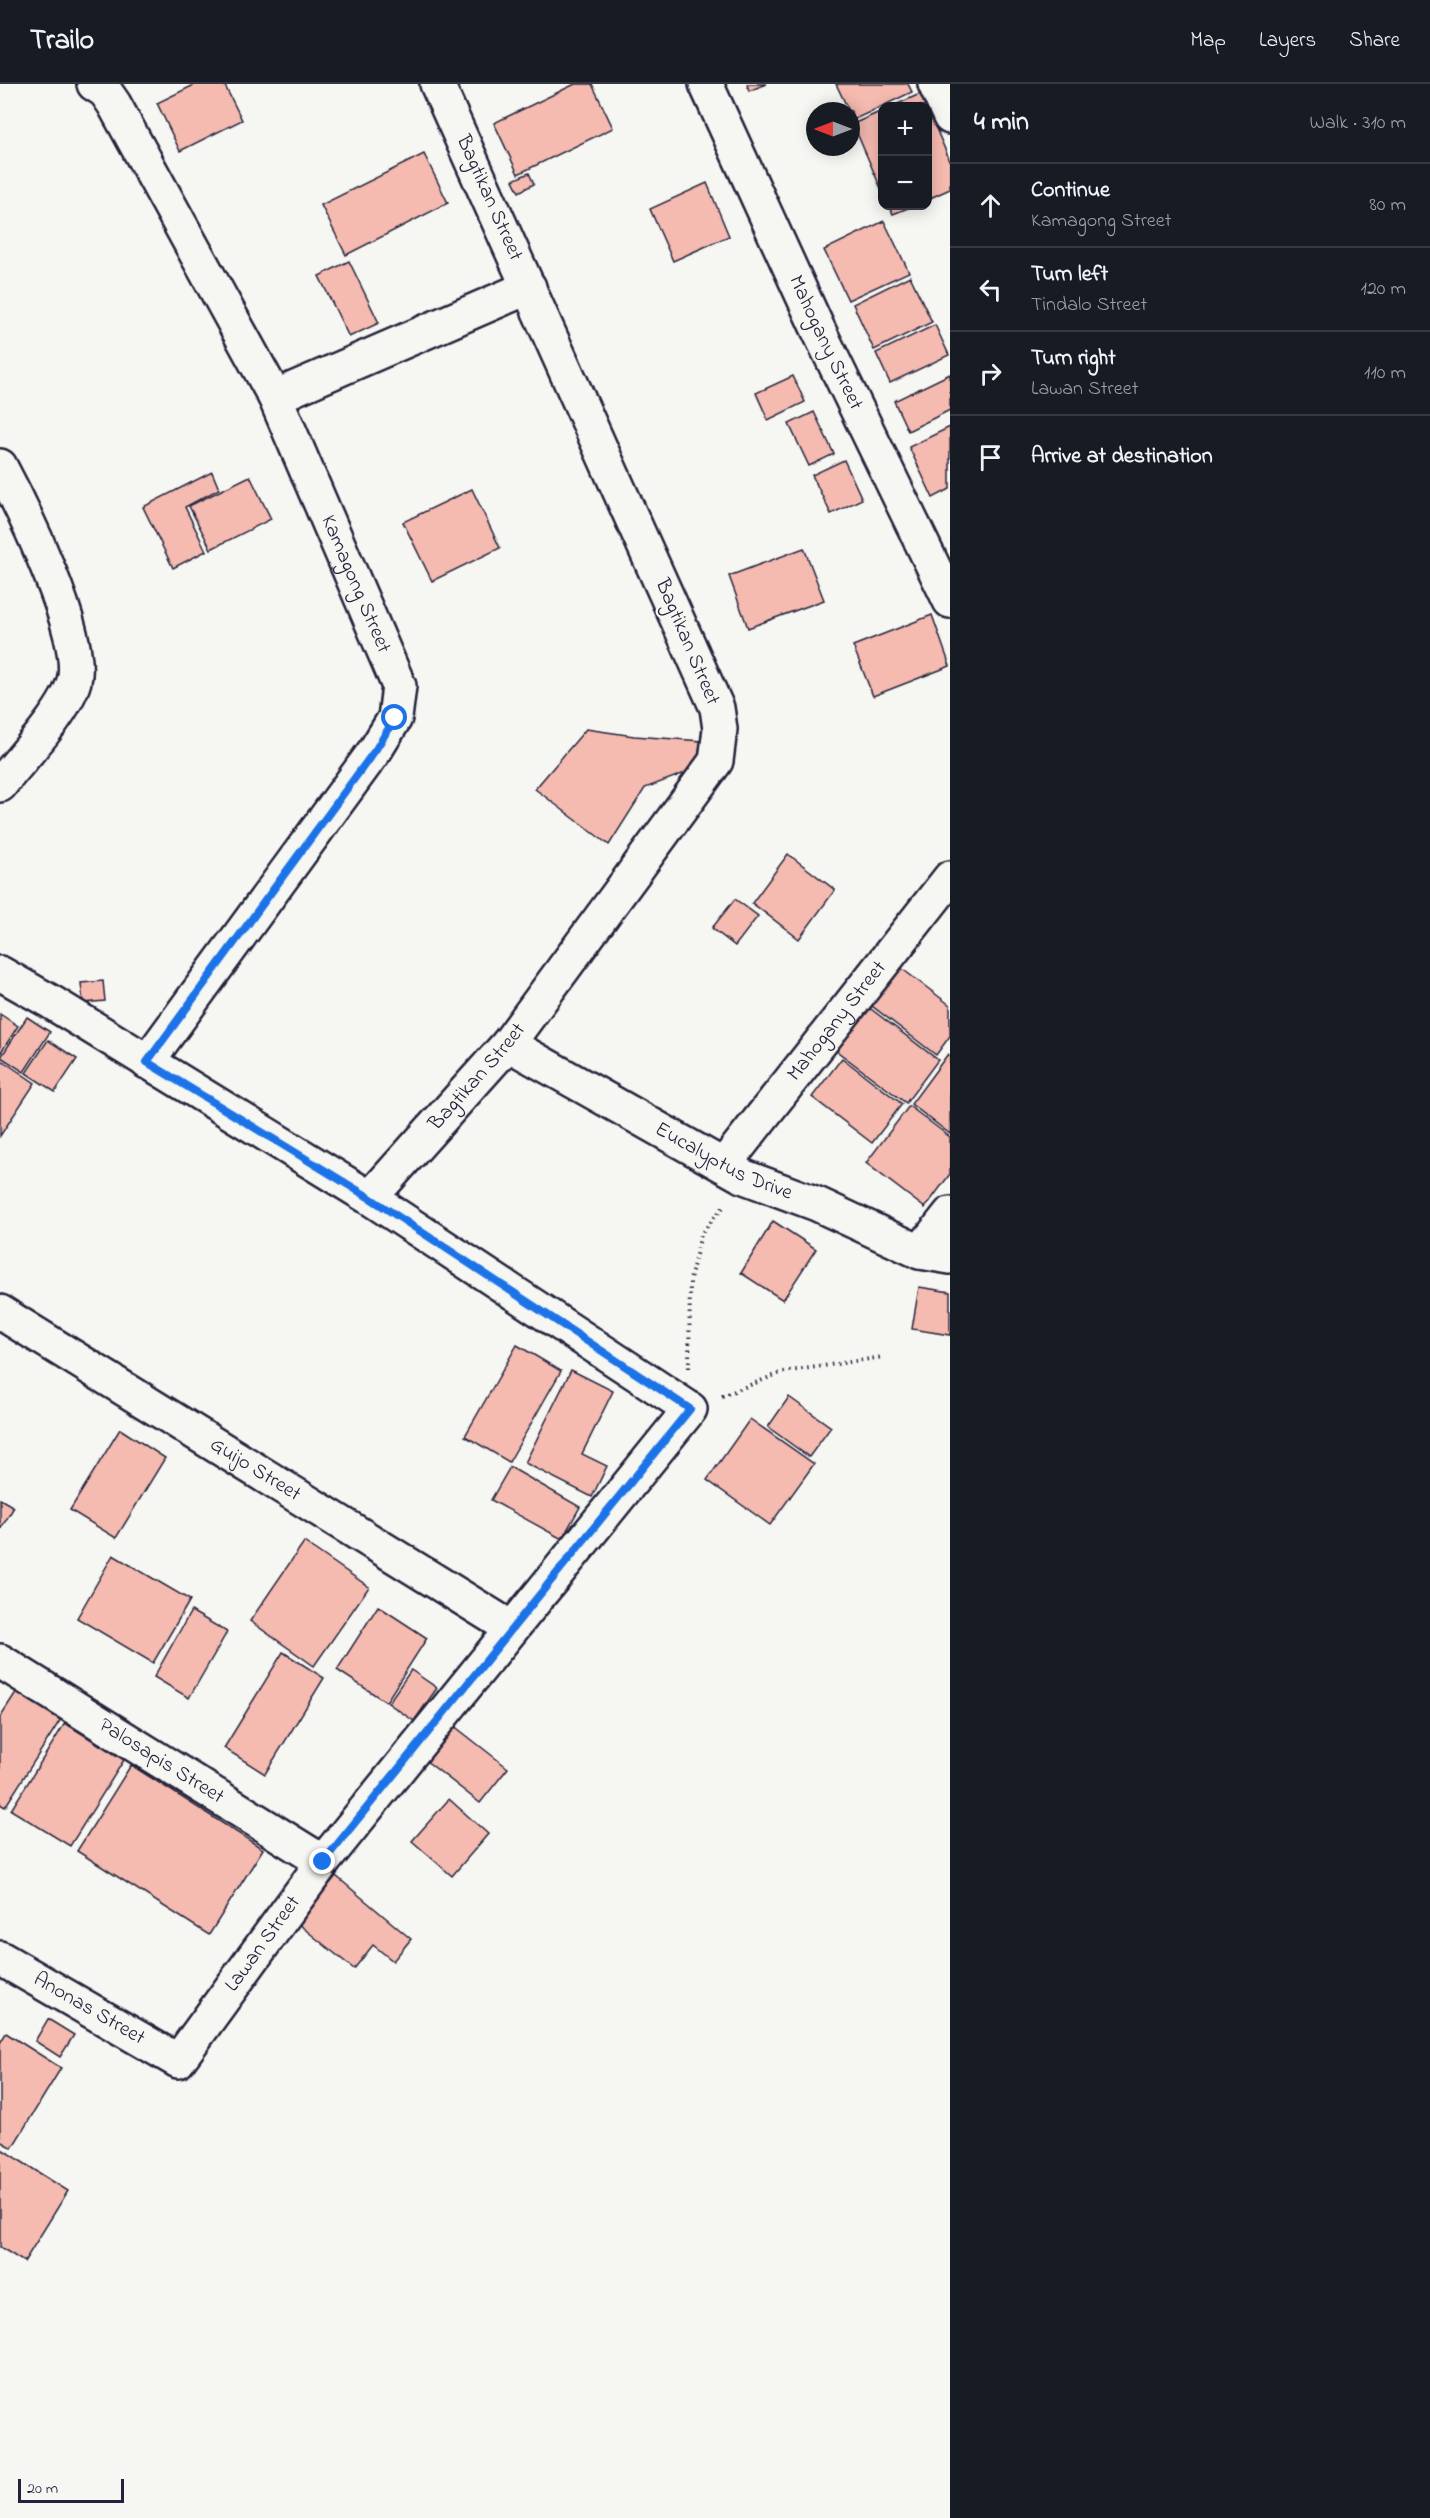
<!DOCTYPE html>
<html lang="en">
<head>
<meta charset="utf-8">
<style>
	:root { --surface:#171b24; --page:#242831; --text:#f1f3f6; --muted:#9ea1a6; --line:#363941 }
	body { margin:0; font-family:"Indie Flower",sans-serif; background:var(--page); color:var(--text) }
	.controls { position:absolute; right:18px; top:18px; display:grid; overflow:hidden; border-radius:12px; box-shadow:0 3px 15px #0003 }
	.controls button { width:54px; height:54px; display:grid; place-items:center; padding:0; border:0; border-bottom:2px solid var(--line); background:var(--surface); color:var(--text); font:30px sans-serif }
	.compass { position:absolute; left:806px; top:18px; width:54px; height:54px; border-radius:50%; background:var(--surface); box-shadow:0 3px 15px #0003; rotate:270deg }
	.scale { position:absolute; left:18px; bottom:15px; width:106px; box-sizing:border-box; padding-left:6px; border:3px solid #22223b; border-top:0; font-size:16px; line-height:21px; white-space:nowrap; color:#22223b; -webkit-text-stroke:4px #f6f6f2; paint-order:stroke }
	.stop { position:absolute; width:18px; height:18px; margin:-14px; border:4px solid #1a73e8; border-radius:50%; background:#fff }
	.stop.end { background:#1a73e8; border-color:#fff; box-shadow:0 2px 6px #0008 }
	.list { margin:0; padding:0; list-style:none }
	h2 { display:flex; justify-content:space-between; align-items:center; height:78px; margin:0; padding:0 24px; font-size:26px }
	h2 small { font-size:20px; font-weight:400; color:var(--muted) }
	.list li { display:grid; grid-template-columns:39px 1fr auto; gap:18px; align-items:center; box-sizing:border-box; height:84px; padding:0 24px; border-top:2px solid var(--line) }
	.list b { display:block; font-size:22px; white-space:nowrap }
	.list p { margin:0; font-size:20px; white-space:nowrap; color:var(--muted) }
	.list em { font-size:20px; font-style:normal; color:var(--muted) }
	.icon { flex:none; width:33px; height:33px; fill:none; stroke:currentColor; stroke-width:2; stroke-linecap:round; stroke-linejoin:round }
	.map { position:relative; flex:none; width:950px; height:2434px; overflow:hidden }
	header { display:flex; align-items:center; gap:36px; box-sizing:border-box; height:84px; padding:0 30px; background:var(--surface); border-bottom:2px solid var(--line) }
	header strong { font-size:28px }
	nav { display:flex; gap:33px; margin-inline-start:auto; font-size:21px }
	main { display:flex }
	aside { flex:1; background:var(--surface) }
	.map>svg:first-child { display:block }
	.building { fill:#f5bab0; stroke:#22223b; stroke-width:1.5 }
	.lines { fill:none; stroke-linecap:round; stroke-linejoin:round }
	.minor-casing { stroke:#22223b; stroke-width:38 }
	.path { stroke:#22223b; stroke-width:4; stroke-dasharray:1.5 4.5; stroke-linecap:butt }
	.minor { stroke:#f6f6f2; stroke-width:33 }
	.route { stroke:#1a73e8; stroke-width:8 }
	.labels { text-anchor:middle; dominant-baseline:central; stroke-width:4.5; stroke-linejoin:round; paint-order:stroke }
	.street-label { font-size:21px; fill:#22223b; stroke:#f6f6f2 }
</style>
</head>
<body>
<header>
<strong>Trailo</strong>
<nav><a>Map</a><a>Layers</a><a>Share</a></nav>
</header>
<main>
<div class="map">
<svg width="950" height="2434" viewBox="0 0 950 2434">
	<rect width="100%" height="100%" fill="#f6f6f2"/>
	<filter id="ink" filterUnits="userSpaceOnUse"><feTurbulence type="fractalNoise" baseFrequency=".0167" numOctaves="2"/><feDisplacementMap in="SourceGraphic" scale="12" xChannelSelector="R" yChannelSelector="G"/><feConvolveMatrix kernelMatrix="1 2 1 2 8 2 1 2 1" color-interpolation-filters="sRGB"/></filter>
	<g filter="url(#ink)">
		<g class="building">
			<path d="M196,0H224L242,36L180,67L157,19Z"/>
			<path d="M575,0H592L613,44L518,90L494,39Z"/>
			<path d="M747,0H766L749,7Z"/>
			<path d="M836,0H908L912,8L853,36L851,27H849Z"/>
			<path d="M920,10L926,22H893Z"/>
			<path d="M928,26L950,77V105L928,115Z"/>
			<path d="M882,27V107L853,40Z"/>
			<path d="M424,70L448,119L346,171L321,121Z"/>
			<path d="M529,89L534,100L519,108L513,96Z"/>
			<path d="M707,99L729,152L673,177L650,125Z"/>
			<path d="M889,122H913L893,130Z"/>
			<path d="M884,137L909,188L848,216L824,166Z"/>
			<path d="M349,177L379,239L349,253L319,192Z"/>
			<path d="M910,192L932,238L874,266L853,220Z"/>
			<path d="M935,241L949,271L890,299L876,269Z"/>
			<path d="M950,290V326L908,347L894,317Z"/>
			<path d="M793,292L805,318L768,336L756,309Z"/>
			<path d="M814,328L834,370L809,382L789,340Z"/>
			<path d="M950,343V405L933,414L909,363Z"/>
			<path d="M844,376L862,415L831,430L812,391Z"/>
			<path d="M212,388L219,405L185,423L206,467L173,484L143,423Z"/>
			<path d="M250,392L271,435L211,465L189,422Z"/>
			<path d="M472,405L500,464L432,497L403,438Z"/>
			<path d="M804,464L824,516L748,544L729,492Z"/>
			<path d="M932,531L950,582L873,612L853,562Z"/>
			<path d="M586,645L634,652L702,657L701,683L645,704L609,761L535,705Z"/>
			<path d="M788,770L835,806L799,855L752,819Z"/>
			<path d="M735,815L758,832L735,862L712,844Z"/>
			<path d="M901,884L950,921V952L936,971L872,922Z"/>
			<path d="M103,897L105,917L83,919L81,899Z"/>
			<path d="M863,919L938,976L906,1019L830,962Z"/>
			<path d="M0,930L18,942L0,970Z"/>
			<path d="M27,933L50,948L24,988L1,973Z"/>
			<path d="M48,956L77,975L55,1008L26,989Z"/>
			<path d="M948,970L950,972V1050L911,1020Z"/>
			<path d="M842,974L902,1020L872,1059L812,1013Z"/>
			<path d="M0,975L35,999L0,1052Z"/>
			<path d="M909,1022L950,1053V1090L925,1124L866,1079Z"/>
			<path d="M773,1137L816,1165L783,1216L741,1189Z"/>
			<path d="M919,1203L950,1208V1251L912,1245Z"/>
			<path d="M517,1261L561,1287L509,1378L465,1352Z"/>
			<path d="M571,1286L613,1307L582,1370L607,1382L592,1413L525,1379Z"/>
			<path d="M789,1313L831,1343L809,1373L768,1343Z"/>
			<path d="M750,1335L814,1380L770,1441L707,1396Z"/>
			<path d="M120,1345L165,1374L116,1454L70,1426Z"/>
			<path d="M510,1383L580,1423L562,1455L491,1416Z"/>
			<path d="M0,1415L14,1423L0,1446Z"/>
			<path d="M304,1458L369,1503L314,1582L250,1537Z"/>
			<path d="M113,1471L190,1516L153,1579L77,1534Z"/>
			<path d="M378,1522L427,1554L386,1618L337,1586Z"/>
			<path d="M191,1527L227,1548L189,1614L154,1593Z"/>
			<path d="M283,1568L324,1594L265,1690L224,1664Z"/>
			<path d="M411,1586L437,1604L414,1637L388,1619Z"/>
			<path d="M22,1599L66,1627L5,1723L0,1720V1633Z"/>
			<path d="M444,1634L508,1684L480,1719L416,1669Z"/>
			<path d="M65,1639L124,1676L70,1762L11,1726Z"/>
			<path d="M131,1681L263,1765L209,1851L77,1767Z"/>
			<path d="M449,1715L488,1750L452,1792L412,1757Z"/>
			<path d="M336,1792L411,1855L393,1877L373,1861L354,1885L297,1839Z"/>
			<path d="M48,1935L74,1951L60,1973L35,1957Z"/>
			<path d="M6,1949L61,1984L12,2064L0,2057V1959Z"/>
			<path d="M0,2064L68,2107L24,2178L0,2163Z"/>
		</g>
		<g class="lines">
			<defs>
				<g id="minor">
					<path id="s1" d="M94,0L105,7L114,20L275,313L399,602L395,634L376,665L147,978"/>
					<path id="s2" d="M706,0L818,245L950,517"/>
					<path d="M935,0L950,33"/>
					<path d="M275,313L529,203"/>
					<path d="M0,382C22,423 86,554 74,597C65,629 21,674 0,701"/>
					<path d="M0,889L51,918L370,1114L690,1325L323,1778L178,1977L0,1874"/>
					<path id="s3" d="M508,960L742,1092L817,1120L920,1168L950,1173"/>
					<path id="s4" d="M724,1081L950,794"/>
					<path id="s5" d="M370,1114L508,960L716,677L720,645L717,624L437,0"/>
					<path d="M920,1168L950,1130"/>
					<path id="s6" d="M0,1228L511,1544"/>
					<path id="s7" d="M0,1577L323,1778"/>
				</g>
			</defs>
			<use href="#minor" class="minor-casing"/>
			<g class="path">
				<path d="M689,1284L690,1196L701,1150L725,1121"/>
				<path d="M722,1312L783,1288L883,1273"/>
			</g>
			<use href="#minor" class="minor"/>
		</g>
	</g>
	<g class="lines" filter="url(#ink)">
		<path class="route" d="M323,1778L690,1325L370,1114L147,978L376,665L395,634"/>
	</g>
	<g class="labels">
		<g class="street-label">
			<text transform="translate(489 114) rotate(66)">Bagtikan Street</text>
			<text stroke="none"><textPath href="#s2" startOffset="285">Mahogany Street</textPath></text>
			<text stroke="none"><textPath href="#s1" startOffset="567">Kamagong Street</textPath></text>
			<text transform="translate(687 558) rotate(67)">Bagtikan Street</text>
			<text stroke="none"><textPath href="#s4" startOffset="183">Mahogany Street</textPath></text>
			<text stroke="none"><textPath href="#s5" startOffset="162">Bagtikan Street</textPath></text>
			<text stroke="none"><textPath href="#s3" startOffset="246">Eucalyptus Drive</textPath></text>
			<text stroke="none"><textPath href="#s6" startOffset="300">Guijo Street</textPath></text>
			<text stroke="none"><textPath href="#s7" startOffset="190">Palosapis Street</textPath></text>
			<text transform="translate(263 1860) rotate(-54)">Lawan Street</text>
			<text transform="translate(89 1925) rotate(30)">Anonas Street</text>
		</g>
	</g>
</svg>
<div class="controls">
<button>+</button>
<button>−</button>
</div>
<svg class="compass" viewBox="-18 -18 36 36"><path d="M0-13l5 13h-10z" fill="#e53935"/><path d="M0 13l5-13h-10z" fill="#9ea1a6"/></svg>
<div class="scale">20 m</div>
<div class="stop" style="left:395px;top:634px"></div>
<div class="stop end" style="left:323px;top:1778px"></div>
</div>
<aside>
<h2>4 min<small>Walk · 310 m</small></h2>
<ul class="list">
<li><svg class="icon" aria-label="ahead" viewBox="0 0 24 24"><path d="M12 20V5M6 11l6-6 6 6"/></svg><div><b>Continue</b><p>Kamagong Street</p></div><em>80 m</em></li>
<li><svg class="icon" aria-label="left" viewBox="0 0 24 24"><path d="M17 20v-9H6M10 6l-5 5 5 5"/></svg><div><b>Turn left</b><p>Tindalo Street</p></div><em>120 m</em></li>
<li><svg class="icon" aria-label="right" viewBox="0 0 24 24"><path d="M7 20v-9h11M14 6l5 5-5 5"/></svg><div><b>Turn right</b><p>Lawan Street</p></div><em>110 m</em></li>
<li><svg class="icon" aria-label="arrive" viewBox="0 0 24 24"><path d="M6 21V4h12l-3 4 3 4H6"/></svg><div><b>Arrive at destination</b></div></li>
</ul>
</aside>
</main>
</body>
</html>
